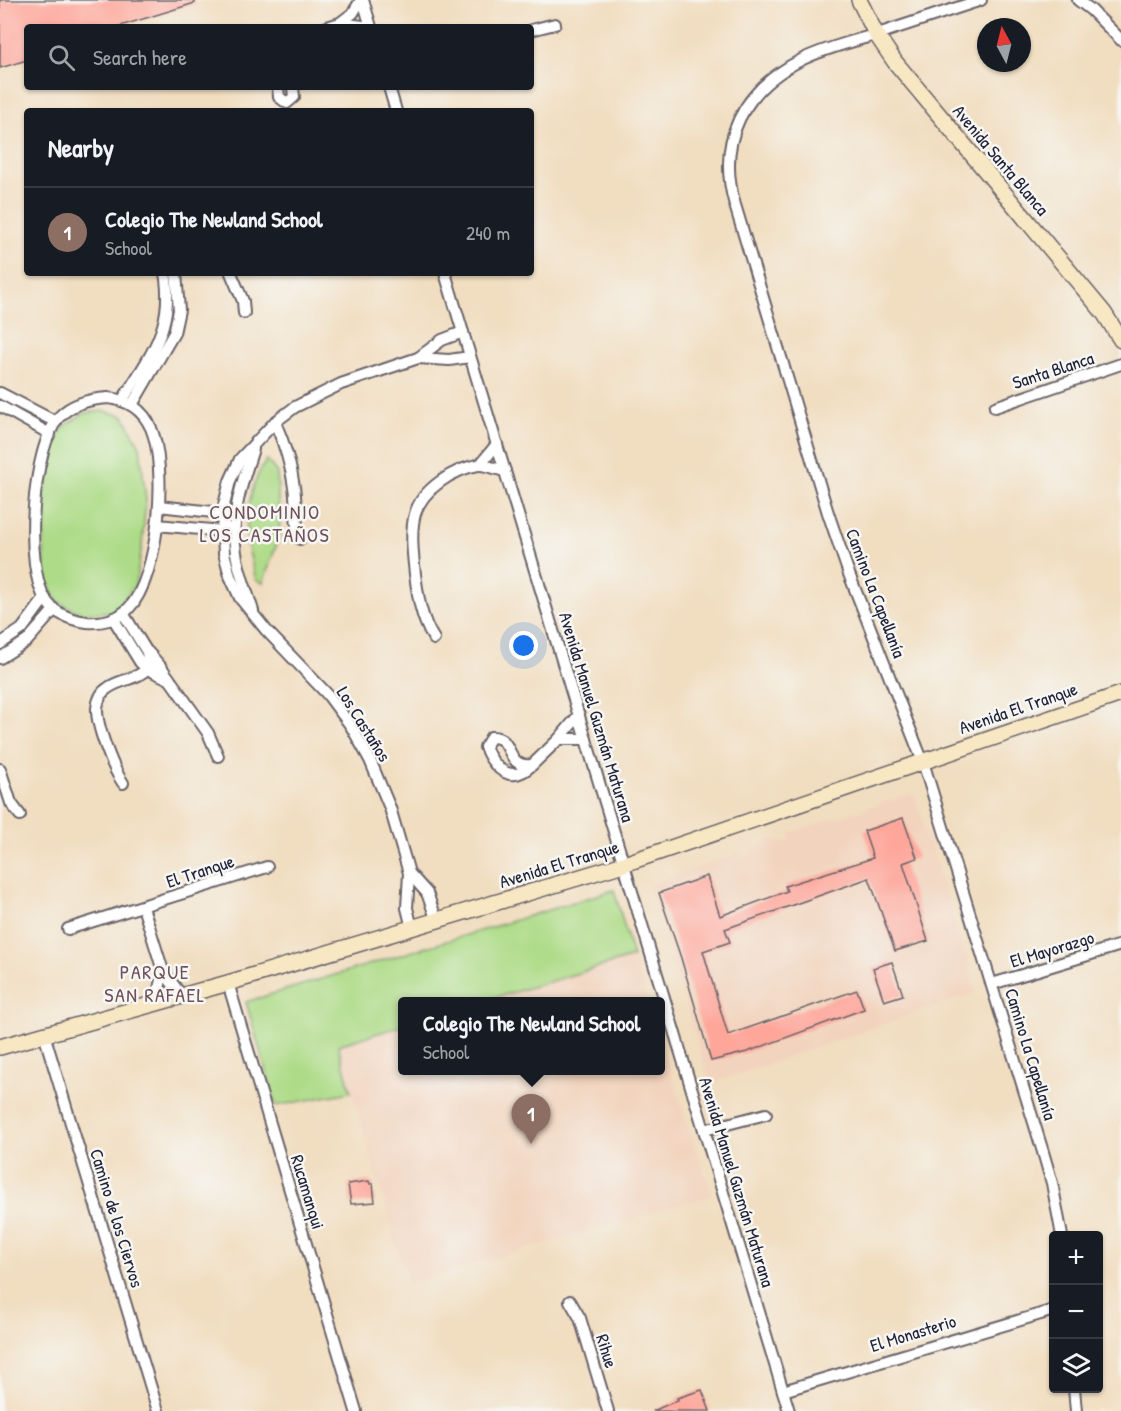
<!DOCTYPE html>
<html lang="en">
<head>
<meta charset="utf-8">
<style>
	:root { --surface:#171b24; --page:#242831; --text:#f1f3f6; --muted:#9ea1a6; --line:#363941; --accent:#0b8043 }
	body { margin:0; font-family:"Patrick Hand",sans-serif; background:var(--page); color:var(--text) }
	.controls { position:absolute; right:18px; bottom:18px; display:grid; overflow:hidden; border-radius:6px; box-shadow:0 2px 4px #0004 }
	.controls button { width:54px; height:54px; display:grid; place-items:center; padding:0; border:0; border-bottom:2px solid var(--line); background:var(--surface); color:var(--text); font:30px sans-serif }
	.compass { position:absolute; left:977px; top:18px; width:54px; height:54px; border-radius:50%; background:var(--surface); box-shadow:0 2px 4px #0004; rotate:353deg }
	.you { position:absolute; left:524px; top:646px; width:21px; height:21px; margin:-15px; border:4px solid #fff; border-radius:50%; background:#1a73e8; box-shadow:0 0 0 9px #1a73e833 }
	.badge { display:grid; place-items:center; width:39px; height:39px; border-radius:50%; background:var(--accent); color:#fff; font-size:20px; font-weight:700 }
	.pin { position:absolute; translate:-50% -50px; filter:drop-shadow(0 2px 3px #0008) }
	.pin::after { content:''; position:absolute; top:32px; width:21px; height:18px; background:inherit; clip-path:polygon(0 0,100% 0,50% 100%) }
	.popup { position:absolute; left:398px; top:997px; width:267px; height:78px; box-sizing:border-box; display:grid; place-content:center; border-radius:6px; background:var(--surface); filter:drop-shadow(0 2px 4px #0005); font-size:20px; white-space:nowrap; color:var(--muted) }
	.popup b { font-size:22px; color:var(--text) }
	.popup::after { content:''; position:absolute; left:50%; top:100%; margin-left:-12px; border:12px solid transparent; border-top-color:var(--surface) }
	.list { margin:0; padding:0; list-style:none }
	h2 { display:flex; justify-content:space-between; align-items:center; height:78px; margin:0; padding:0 24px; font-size:26px }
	h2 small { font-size:20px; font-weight:400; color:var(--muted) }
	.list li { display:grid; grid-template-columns:39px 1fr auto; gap:18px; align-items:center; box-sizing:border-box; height:90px; padding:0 24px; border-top:2px solid var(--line) }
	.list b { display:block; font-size:22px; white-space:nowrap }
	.list p { margin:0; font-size:20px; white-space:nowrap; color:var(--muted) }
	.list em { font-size:20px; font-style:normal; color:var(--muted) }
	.icon { flex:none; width:33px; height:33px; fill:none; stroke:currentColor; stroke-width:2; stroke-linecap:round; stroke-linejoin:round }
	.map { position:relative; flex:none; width:1121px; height:1411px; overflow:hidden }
	.search { position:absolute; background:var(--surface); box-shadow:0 2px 4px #0004; left:24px; top:24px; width:510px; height:66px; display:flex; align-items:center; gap:15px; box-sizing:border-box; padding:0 21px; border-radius:6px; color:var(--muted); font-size:22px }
	.panel { position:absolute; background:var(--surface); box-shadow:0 2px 4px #0004; left:24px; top:108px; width:510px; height:168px; border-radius:6px }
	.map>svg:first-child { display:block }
	.built { fill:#f2d4be }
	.green { fill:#addb87; stroke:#687e61; stroke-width:1.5 }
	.building { fill:#fea69a }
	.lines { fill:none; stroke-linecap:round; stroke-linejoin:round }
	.minor-casing { stroke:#6a6369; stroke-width:14 }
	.secondary-casing { stroke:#6a6369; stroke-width:18 }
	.minor { stroke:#fff; stroke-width:10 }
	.secondary { stroke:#f8e7c3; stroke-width:15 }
	.labels { text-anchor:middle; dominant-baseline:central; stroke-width:5; stroke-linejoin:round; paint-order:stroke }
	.street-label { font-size:18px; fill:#22223b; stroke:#f6f6f2 }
	.neighbourhood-label { font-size:20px; letter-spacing:1.5px; fill:#6f505c; stroke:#f6f6f2 }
</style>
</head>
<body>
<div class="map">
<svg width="1121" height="1411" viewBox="0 0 1121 1411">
	<rect width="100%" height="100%" fill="#f6f6f2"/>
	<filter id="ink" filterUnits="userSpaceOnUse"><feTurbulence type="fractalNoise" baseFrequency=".0167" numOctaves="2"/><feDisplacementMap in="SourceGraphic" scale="12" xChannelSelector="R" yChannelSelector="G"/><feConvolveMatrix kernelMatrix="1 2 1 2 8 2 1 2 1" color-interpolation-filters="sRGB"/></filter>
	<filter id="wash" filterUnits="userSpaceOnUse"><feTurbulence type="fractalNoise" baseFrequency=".008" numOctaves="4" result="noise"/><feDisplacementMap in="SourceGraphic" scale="24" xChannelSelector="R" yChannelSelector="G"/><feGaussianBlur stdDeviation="1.35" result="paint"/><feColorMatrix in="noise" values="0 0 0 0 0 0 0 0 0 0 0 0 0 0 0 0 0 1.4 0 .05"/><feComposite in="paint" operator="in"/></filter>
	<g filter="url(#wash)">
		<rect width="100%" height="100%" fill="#f1ddbf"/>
		<g class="built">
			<path d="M910,794L915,796L919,809L977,992L710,1084L649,885L739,853L741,858L750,855V851L758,848L757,846L778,838L782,843L791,840L790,833Z"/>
			<path d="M633,957L648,1001H484Z"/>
			<path d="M402,1026V1070H660V1039L712,1195L408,1284L338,1045Z"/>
		</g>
		<g class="green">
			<path d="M104,411L124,416L140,447L146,500L142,546L135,586L113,612L81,613L58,602L45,579L43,516L49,460L56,438L66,425L84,413Z"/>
			<path d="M267,460L277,473L280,535L263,583L256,580C252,565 247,548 247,533C246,510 253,477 267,460Z"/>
			<path d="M614,890L633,957L484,1001L402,1002V1026L338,1045L351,1092L276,1106L246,1002Z"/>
		</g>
		<g id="blocks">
			<g class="building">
				<path d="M0,0H195V3L117,27H27V60L0,68Z"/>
				<path d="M903,818L917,858L903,863L928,941L895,951L869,878L725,929L730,942L703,951L728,1035L857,990L864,1009L747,1052L711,1061L681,958L659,893L707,876L720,916L787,891L785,886L873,858L864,831Z"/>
				<path d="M892,962L903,995L884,1001L873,968Z"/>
				<path d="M369,1181L370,1184H373L375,1202L351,1204L348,1184Z"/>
				<path d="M702,1390L710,1411H653L678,1400L677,1398Z"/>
			</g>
		</g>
	</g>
	<g filter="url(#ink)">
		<use href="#blocks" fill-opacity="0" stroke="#6a6369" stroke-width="1.5"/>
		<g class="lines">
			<defs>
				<g id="minor">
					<path d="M363,0L371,27"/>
					<path d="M981,0C947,11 914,22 881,33C855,41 828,47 803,59C743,89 716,140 735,205L828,513L849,574L923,762L1043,1152L1052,1183L1062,1236"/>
					<path d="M1078,0L1091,10L1121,40"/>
					<path d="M340,23L353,13L361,0"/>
					<path d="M327,27L340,23L370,27"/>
					<path d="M531,30L555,24"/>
					<path d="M278,87L279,97L287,103L294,97L293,87"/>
					<path d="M389,87L396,111"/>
					<path d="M231,273L243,301L244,313"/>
					<path d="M445,273L789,1411"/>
					<path d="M418,358L442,340L463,332"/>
					<path d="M0,393L56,422"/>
					<path d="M108,398C128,400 143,410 151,428C168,467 159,577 129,608C118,620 101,623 87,622C72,620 56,614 47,602C23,568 32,448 59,417C72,403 90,399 108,398Z"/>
					<path d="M122,401C149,357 175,328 165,273"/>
					<path d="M132,405L174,333L179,310L176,273"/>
					<path d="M0,406L50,434"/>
					<path d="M995,407L1121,364"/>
					<path d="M275,422C284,443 291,464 294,487C297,505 294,522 300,539"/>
					<path d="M253,449C242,483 230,516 236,553C239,573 247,591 253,611"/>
					<path d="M480,465L497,444"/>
					<path d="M159,506L222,513L227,518"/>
					<path d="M157,525L222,531L228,528"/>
					<path d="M113,618L140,662L147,669L169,679"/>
					<path d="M434,639C421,619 418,597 415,574C413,556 410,531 415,514C422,489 454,469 478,465C486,464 498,470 505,471"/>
					<path d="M0,644L22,629L45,598"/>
					<path d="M148,652L161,667L208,733L218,756"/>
					<path d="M0,658L27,641L54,610"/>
					<path d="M491,737C515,736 504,769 532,765C511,785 494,769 485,747Z"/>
					<path d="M559,739H586"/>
					<path d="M532,765L559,739L579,715"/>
					<path d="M0,769L11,803L20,815"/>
					<path d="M123,783C113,769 96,725 97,708C98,700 101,692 108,688C120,679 141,679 149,666L147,652L123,613"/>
					<path d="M409,873L427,893L437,921"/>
					<path d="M143,907L163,971L181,995"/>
					<path d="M412,928L407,908L409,873L390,808L370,760L351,726L328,695L266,630L240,598L230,576L224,553L222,513L230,481L240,459L275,422L295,407L341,384L418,358L449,360L470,357"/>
					<path d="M68,929L267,867"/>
					<path d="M228,983L356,1411"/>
					<path d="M992,984L1121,945"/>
					<path d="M156,1002L163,971"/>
					<path d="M44,1034L158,1411"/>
					<path d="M704,1130L766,1114"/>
					<path d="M570,1301L580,1318L608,1411"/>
					<path d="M1074,1388L1076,1411"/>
					<path d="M783,1391L1054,1310"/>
				</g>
				<g id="secondary">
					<path d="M859,0L876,34L895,62L1104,313L1121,340"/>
					<path d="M0,1047L228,983L624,864L1121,694"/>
				</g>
			</defs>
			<use href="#minor" class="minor-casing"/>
			<use href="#secondary" class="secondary-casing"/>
			<use href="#minor" class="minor"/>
			<use href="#secondary" class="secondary"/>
		</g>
	</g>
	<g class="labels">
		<g class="street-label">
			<text transform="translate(1001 160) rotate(50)">Avenida Santa Blanca</text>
			<text transform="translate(1053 370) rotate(-18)">Santa Blanca</text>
			<text transform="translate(876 593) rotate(69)">Camino La Capellanía</text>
			<text transform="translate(1018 708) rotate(-19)">Avenida El Tranque</text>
			<text transform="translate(597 717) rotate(73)">Avenida Manuel Guzmán Maturana</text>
			<text transform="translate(364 724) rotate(58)">Los Castaños</text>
			<text transform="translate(559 864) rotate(-17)">Avenida El Tranque</text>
			<text transform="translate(200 871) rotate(-18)">El Tranque</text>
			<text transform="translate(1052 949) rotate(-17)">El Mayorazgo</text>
			<text transform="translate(1031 1054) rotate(73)">Camino La Capellanía</text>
			<text transform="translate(737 1182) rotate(73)">Avenida Manuel Guzmán Maturana</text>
			<text transform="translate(308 1192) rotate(73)">Rucamanqui</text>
			<text transform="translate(117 1218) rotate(73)">Camino de los Ciervos</text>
			<text transform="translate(913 1333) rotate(-17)">El Monasterio</text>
			<text transform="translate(607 1351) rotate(73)">Rihue</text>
		</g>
		<g class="neighbourhood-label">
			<text x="265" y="511">CONDOMINIO<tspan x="265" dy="23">LOS CASTAÑOS</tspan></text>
			<text x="155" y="971">PARQUE<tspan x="155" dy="23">SAN RAFAEL</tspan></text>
		</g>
	</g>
</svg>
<div class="controls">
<button>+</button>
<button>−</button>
<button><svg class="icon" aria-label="layers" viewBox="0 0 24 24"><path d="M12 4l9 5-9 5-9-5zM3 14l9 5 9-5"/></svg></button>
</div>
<svg class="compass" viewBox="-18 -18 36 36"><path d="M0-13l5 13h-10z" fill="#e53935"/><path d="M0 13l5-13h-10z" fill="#9ea1a6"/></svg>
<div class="you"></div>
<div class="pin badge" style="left:531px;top:1144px;background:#8d6e63">1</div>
<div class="popup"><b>Colegio The Newland School</b>School</div>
<div class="search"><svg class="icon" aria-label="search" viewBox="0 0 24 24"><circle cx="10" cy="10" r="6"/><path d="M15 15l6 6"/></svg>Search here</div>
<section class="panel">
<h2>Nearby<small></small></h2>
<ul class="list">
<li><span class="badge" style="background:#8d6e63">1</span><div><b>Colegio The Newland School</b><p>School</p></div><em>240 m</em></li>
</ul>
</section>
</div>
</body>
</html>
